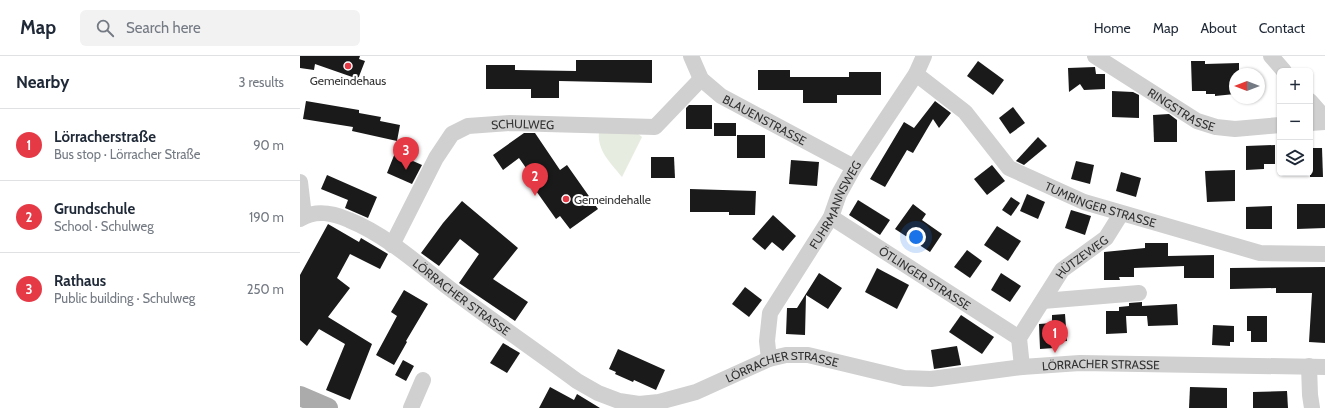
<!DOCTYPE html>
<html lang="en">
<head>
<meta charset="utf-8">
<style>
	:root { --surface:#fff; --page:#f2f2f3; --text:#1f2937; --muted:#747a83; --line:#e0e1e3; --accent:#e63946 }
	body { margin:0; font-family:Cabin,sans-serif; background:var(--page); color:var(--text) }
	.controls { position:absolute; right:12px; top:12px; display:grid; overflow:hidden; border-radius:6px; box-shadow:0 1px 3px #0004 }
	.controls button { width:36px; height:36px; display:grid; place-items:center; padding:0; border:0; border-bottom:1px solid var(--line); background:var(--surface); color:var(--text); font:20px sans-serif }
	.compass { position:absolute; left:929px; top:12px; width:36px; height:36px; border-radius:50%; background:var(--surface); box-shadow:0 1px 3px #0004; rotate:270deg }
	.you { position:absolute; left:616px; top:181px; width:14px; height:14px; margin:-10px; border:3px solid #fff; border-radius:50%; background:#1a73e8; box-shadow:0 0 0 6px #1a73e833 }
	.badge { display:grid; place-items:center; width:26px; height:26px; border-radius:50%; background:var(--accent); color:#fff; font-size:13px; font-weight:700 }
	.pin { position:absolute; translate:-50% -33px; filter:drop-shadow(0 1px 2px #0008) }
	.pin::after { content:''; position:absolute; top:21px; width:14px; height:12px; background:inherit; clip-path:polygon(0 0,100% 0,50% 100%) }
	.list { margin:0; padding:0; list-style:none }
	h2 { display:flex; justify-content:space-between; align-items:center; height:52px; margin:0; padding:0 16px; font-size:17px }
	h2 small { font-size:13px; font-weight:400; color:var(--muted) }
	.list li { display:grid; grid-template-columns:26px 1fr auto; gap:12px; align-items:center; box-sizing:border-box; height:72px; padding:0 16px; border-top:1px solid var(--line) }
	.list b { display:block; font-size:15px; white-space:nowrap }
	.list p { margin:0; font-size:13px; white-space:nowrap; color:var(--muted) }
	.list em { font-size:13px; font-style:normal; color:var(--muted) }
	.icon { flex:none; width:22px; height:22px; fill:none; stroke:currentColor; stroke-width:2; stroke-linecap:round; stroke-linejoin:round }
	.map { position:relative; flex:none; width:1025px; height:352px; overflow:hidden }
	header { display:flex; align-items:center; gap:24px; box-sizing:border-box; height:56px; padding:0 20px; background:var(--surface); border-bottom:1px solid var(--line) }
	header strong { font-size:19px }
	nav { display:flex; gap:22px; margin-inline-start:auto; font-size:14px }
	.search { width:280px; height:36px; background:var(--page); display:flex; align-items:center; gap:10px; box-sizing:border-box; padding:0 14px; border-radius:6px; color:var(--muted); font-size:15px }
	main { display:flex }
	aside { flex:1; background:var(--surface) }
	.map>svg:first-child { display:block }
	.green { fill:#e6ecdf }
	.building { fill:#1a1a1a }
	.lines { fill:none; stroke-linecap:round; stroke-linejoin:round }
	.minor { stroke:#d0d0d0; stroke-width:16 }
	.major { stroke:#ababab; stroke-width:20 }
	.poi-dot { fill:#e63946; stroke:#fff; stroke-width:1.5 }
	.labels { text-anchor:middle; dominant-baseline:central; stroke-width:4; stroke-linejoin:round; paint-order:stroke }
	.poi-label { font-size:12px; fill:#333; stroke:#fff }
	.street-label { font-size:12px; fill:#333; stroke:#fff }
</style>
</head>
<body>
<header>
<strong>Map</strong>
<div class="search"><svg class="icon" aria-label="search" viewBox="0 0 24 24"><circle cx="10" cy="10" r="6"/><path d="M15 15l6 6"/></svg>Search here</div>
<nav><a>Home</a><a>Map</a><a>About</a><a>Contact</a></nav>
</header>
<main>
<aside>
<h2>Nearby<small>3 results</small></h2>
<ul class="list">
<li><span class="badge">1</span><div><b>Lörracherstraße</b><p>Bus stop · Lörracher Straße</p></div><em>90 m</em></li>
<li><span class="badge">2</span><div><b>Grundschule</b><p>School · Schulweg</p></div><em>190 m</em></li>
<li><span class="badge">3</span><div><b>Rathaus</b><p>Public building · Schulweg</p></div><em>250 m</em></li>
</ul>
</aside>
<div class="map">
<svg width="1025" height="352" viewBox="0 0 1025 352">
	<rect width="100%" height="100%" fill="#fff"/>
	<path class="green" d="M299,76H336L342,81L322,121C311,107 297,95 299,76Z"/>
	<g class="building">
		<path d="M0,0H60L59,3L65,5L58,23L15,8L14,14L0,12Z"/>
		<path d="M276,4H352V27L259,25V42H231V33H186V9H215V14L276,15Z"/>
		<path d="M678,5L704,24L693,39L667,20Z"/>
		<path d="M891,5H905V8L939,7V18H935V38L915,40V38H906V35H892Z"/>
		<path d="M795,11L796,18H805V33L784,34L780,28L769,36L768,12Z"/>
		<path d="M458,14H490V21H549V16H581V39H537V47H503V34H458Z"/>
		<path d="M812,35L833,36L839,39V62L812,61Z"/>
		<path d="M6,45L59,54V57L81,61L80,65L100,69L97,85L52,75L53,71L3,63Z"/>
		<path d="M635,45L651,57L639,72L633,63L613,97L607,94L585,131L570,123L604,66L614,72Z"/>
		<path d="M389,49H412V73H386V52Z"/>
		<path d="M713,51L725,67L710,78L699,62Z"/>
		<path d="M869,58L877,64V86H854L853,59Z"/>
		<rect x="414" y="67" width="22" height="13"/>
		<path d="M224,77H235L260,114L267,109L298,153L270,173L260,160L256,163L234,132L238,129L219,102L203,114L193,99Z"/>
		<rect x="437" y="79" width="28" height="23"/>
		<path d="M738,81L747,90L724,109L716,105Z"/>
		<path d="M975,89V108H964V113L946,114V90Z"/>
		<path d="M1010,92H1022L1023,121H1010Z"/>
		<path d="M95,97L122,109L112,128L87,117Z"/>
		<path d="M351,101H374L375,122H351Z"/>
		<path d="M491,104L519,106L517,130L489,128Z"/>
		<path d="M776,105L794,109L790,128L771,123Z"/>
		<path d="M692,109L705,125L687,139L674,123Z"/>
		<path d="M935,114V145L907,146L905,115Z"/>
		<path d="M821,116L841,122L836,141L816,135Z"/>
		<path d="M27,119L77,141L68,162L45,152L48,144L21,133Z"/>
		<path d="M390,133L456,135L455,159H429V156H390Z"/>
		<path d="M727,138L745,146L738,163L720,155Z"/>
		<path d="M711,141L720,147L711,160L702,154Z"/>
		<path d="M558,144L590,164L580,179L549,159Z"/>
		<path d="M162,145L218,192L193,223L228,246L215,265L159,227L179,198L160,183L139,210L121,197L143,167Z"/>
		<path d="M613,148L626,158L622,164L642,178L630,196L595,173Z"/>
		<path d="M997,148H1025V172L997,173Z"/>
		<path d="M972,150V173H946V151Z"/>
		<path d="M771,154L791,160L785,179L765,172Z"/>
		<path d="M473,159L496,180L483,195L472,186L465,194L452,183Z"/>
		<path d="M28,168L59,186L61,182L88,198L80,213L50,198L37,222L50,232L28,261L72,288L50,344L26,334L45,288L19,273L7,290L0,284V219Z"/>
		<path d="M697,170L721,185L708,205L684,189Z"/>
		<path d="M845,187H868V200L914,199V222H884V210L834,212V221H819L820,224H804V196L845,192Z"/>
		<path d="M667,194L682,205L670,222L654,211Z"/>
		<path d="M1025,211V287L1009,286L1012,237H976V232L930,233V212Z"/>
		<path d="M577,212L609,229L597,253L565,236Z"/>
		<path d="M519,217L542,232L528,253L506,239L505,279L486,278L487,252H497Z"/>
		<path d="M701,217L721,230L710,246L691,234Z"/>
		<path d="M445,231L462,244L449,261L432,248Z"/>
		<path d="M104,234L128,248L106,285L107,286L94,309L76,299L97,260L91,256Z"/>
		<path d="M842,246V250L877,248L878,269L848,270L847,260H826L827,277L806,278V255H819V251L829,250V247Z"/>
		<path d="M765,258L767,285L754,286V292L740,293L739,268L752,267V259Z"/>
		<path d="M661,259L694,281L682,298L649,276Z"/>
		<path d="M947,260H967V286H951V275H947Z"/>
		<path d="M913,269L934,270V286H930V290L912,289Z"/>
		<path d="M203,287L220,297L207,317L190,307Z"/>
		<path d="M657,290L661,309L634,313L631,294Z"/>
		<path d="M318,293L365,314L356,334L334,324L333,326L315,318L316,316L309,313Z"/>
		<path d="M103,304L114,310L106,325L95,319Z"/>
		<path d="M250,331L274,344L277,338L300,352H239Z"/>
		<path d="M890,331L927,332V352H889Z"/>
		<path d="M987,335L988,352H953V336Z"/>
	</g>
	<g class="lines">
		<g class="minor">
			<path id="s1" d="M391,0L401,23L421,40L554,111"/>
			<path id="s2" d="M795,0L897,65L916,71L935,73L980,69"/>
			<path d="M971,0L984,15"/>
			<path id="s3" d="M616,18L665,56L709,112L784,146L960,197L1025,198"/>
			<path d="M1010,45L1025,62"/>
			<path d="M1010,67L1025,66"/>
			<path d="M0,126L4,160"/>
			<path id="s4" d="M531,161L719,282"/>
			<path id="s5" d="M0,163C16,153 33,157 49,164C86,179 118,208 149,232C191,264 235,294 277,325L298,337L319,345L339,348L359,346L396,336L469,303L486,299H508L604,322L631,323L722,311L780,307L1025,311"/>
			<path id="s6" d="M92,189L136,102L152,78L168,70L210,67L355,71L401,23"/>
			<path d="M743,245L839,237"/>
			<path id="s7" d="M469,303L467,285L470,257L531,161L539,138L554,111L616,18L624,0"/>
			<path d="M1009,310L1010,339L1012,352"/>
			<path id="s8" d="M722,311L719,282L762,214L806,182L821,158"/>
			<path d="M111,352L123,324"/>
		</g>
		<path class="major" d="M0,340L28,352"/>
	</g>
	<g class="poi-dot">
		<circle cx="48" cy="10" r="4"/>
		<circle cx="266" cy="143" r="4"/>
	</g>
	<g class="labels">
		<g class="poi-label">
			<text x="48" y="24">Gemeindehaus</text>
			<text x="274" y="143" text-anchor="start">Gemeindehalle</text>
		</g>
		<g class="street-label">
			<text stroke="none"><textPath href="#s2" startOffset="102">RINGSTRASSE</textPath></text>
			<text stroke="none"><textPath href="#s1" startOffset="101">BLAUENSTRASSE</textPath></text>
			<text stroke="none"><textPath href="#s6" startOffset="199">SCHULWEG</textPath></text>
			<text stroke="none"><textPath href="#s7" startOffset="173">FUHRMANNSWEG</textPath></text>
			<text stroke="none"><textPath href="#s3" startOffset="232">TUMRINGER STRASSE</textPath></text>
			<text stroke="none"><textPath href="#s8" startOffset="133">HÜTZEWEG</textPath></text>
			<text stroke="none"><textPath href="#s4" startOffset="112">ÖTLINGER STRASSE</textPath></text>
			<text stroke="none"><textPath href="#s5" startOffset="188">LÖRRACHER STRASSE</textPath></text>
			<text stroke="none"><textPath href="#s5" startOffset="872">LÖRRACHER STRASSE</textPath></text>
			<text stroke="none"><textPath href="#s5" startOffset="548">LÖRRACHER STRASSE</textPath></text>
		</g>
	</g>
</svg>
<div class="controls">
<button>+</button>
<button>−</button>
<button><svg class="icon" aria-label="layers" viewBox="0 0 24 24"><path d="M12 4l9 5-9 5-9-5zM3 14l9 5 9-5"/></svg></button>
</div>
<svg class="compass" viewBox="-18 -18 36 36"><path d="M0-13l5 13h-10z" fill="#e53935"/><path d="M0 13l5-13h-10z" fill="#747a83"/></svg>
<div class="you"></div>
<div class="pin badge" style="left:755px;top:297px">1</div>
<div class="pin badge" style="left:235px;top:140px">2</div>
<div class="pin badge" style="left:106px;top:114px">3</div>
</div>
</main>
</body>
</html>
